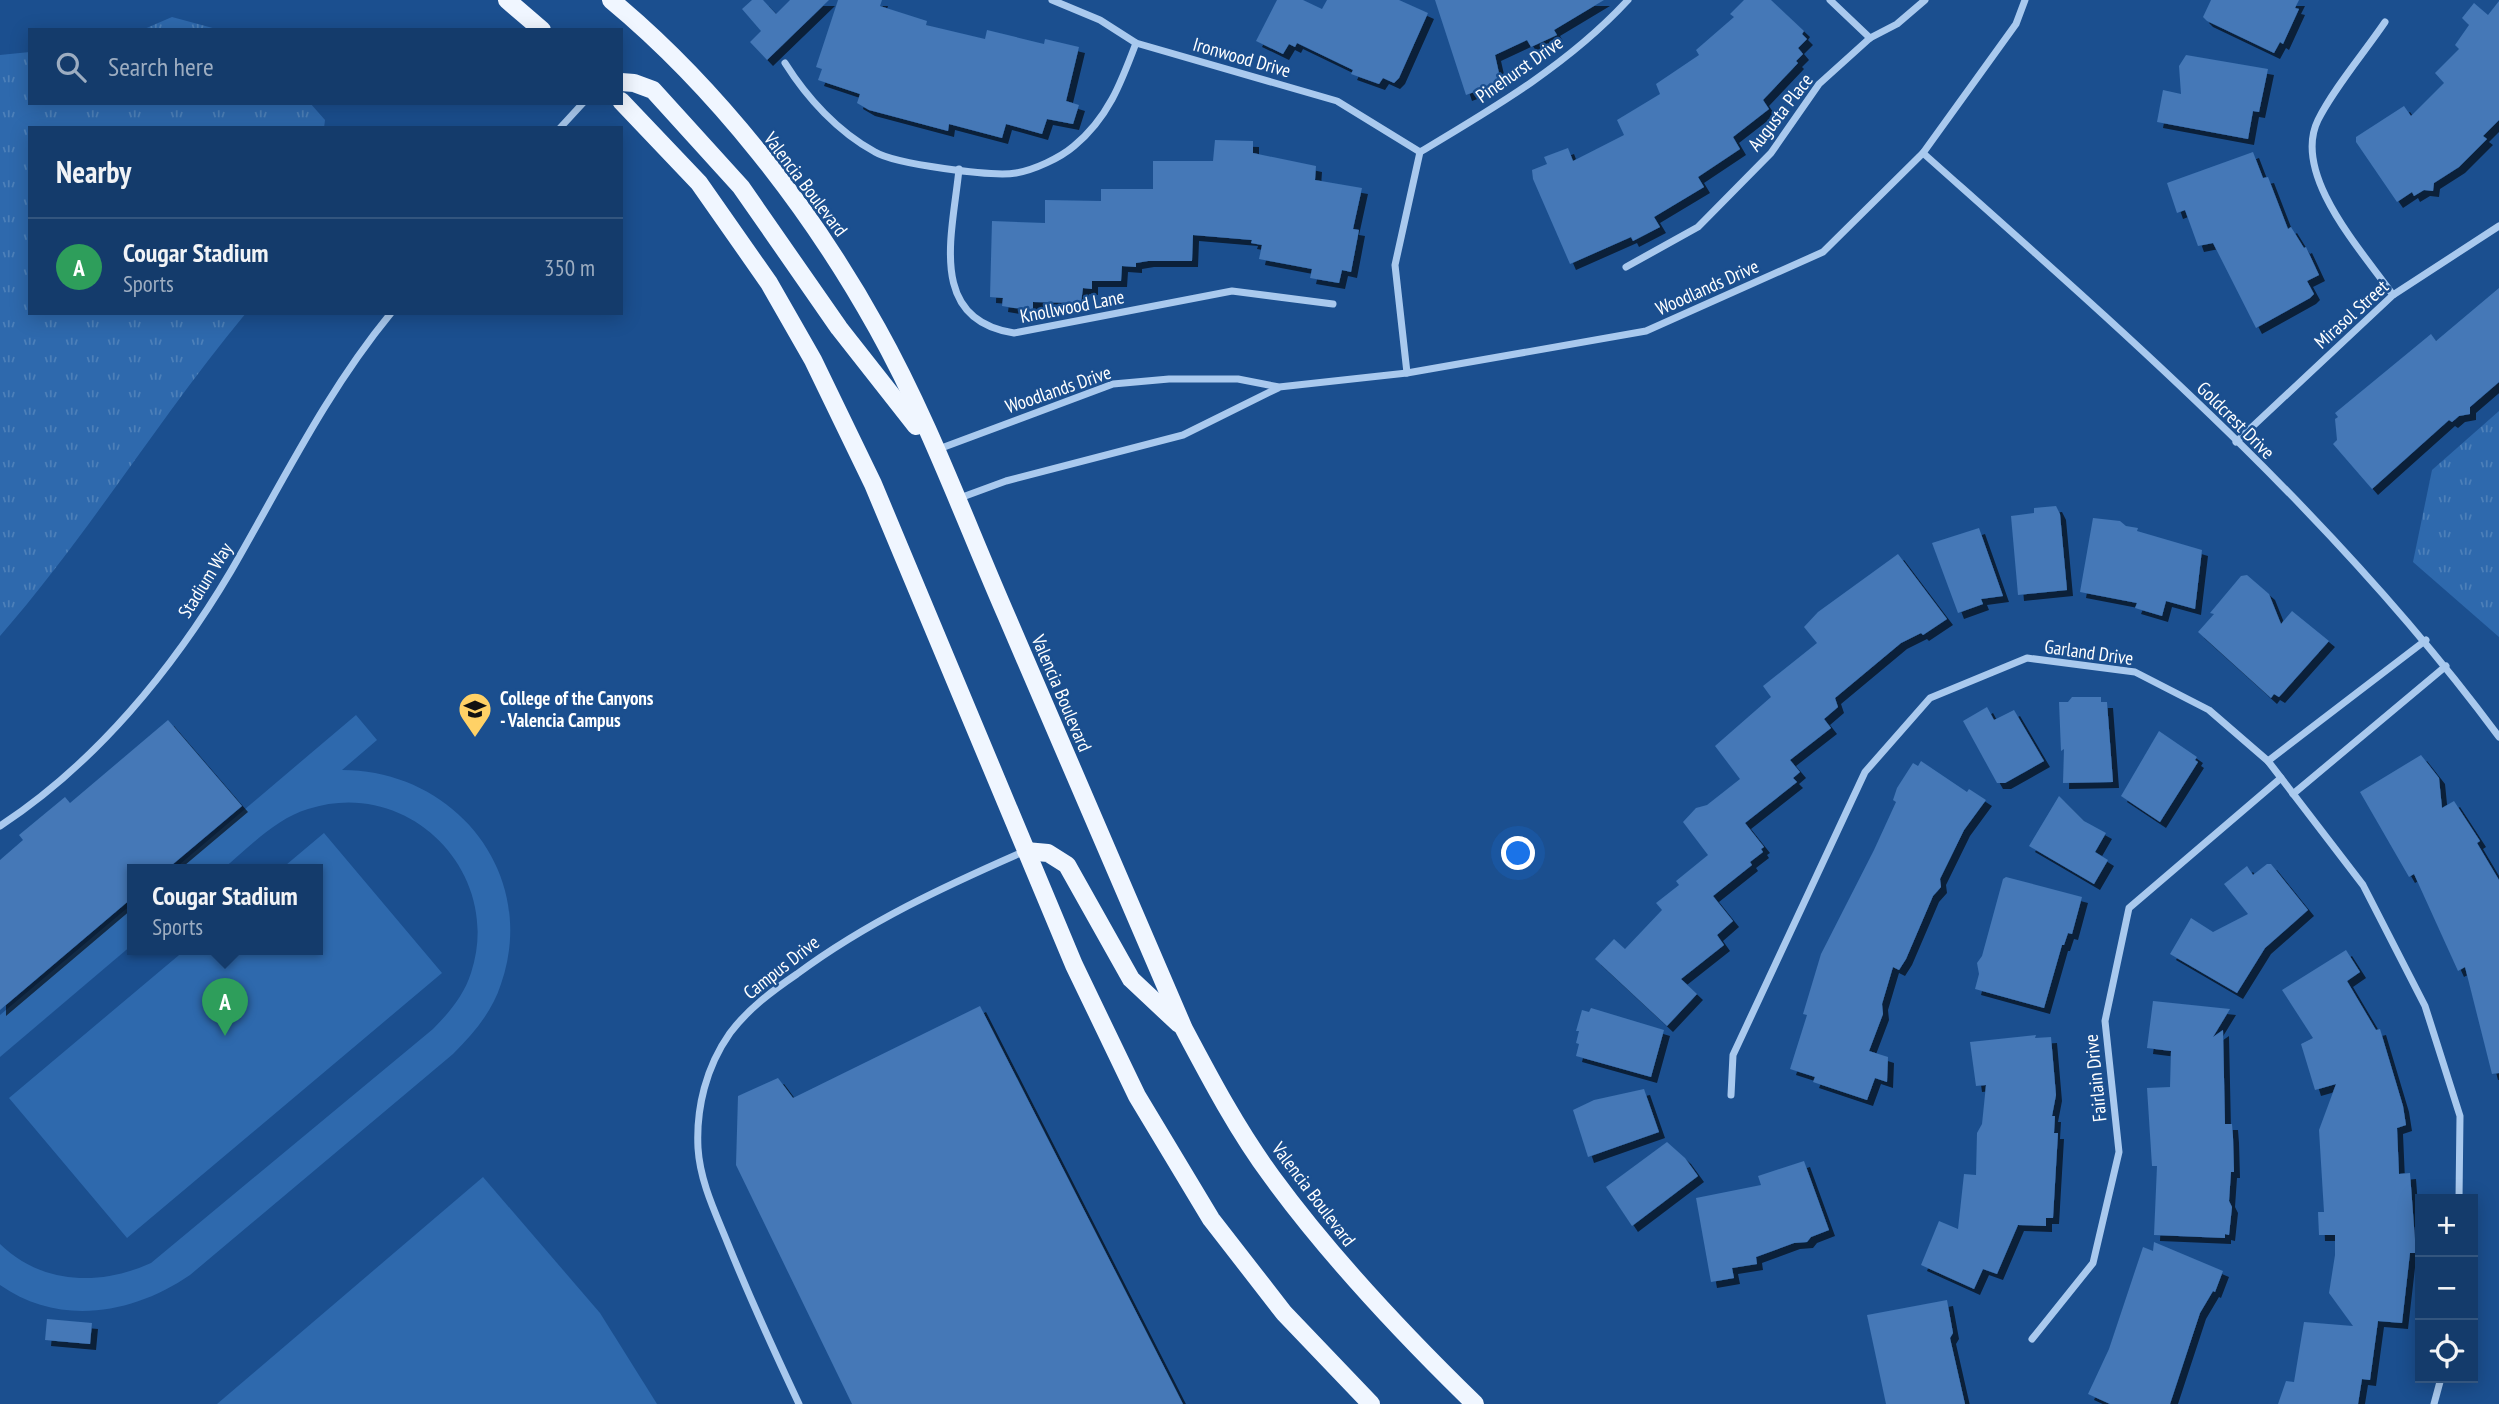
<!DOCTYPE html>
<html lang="en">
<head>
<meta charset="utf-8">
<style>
	:root { --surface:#143b6b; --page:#1d4271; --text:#f1f3f6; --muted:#9dadc1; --line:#33557e; --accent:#ffd166 }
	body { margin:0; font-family:"PT Sans Narrow",sans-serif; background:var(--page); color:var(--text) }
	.controls { position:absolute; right:21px; bottom:21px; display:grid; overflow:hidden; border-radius:0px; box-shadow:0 4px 18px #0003 }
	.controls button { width:63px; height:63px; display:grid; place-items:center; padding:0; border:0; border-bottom:2px solid var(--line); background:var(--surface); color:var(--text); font:35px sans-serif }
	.you { position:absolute; left:1519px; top:854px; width:24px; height:24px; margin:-18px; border:5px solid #fff; border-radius:50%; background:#1a73e8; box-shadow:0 0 0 10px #1a73e833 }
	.badge { display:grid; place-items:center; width:46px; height:46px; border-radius:50%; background:var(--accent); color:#fff; font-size:23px; font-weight:700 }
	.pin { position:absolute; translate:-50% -58px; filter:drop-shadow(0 2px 4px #0008) }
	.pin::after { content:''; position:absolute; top:37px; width:24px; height:21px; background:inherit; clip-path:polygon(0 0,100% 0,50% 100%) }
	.popup { position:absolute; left:127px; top:864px; width:196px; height:91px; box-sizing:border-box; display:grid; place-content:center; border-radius:0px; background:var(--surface); filter:drop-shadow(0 2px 5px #0005); font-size:23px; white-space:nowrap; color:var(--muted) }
	.popup b { font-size:26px; color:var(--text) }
	.popup::after { content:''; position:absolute; left:50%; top:100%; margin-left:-14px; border:14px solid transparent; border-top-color:var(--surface) }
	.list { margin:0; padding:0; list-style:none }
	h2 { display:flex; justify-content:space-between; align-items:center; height:91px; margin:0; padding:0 28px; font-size:30px }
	h2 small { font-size:23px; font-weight:400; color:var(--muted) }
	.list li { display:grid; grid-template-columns:46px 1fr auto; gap:21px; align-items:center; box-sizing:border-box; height:98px; padding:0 28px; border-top:2px solid var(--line) }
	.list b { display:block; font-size:26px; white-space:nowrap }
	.list p { margin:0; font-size:23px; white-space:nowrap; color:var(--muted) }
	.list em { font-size:23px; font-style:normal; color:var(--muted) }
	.icon { flex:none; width:38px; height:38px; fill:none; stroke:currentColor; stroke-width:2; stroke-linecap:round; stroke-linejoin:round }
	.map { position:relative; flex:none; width:2499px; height:1404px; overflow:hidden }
	.search { position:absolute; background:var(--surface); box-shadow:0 4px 18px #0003; left:28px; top:28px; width:595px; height:77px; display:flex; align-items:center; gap:18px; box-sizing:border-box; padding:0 24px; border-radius:0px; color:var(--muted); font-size:26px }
	.panel { position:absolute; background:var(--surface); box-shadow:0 4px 18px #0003; left:28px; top:126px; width:595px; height:189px; border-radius:0px }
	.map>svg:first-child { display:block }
	.grass { fill:url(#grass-tufts) }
	.garden { fill:#2e69ad }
	.building { fill:#4478b7; filter:url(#shadow) }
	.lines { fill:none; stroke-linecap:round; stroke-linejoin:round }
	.minor { stroke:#a9c9ee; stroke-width:7 }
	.primary { stroke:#f0f6ff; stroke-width:18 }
	.labels { text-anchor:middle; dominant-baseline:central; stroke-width:5; stroke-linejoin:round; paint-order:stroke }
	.street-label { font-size:19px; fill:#fff; stroke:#1b4f8f }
	.poi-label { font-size:19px; font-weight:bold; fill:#fff; stroke:#1b4f8f; text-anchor:start }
</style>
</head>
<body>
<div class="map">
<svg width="2499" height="1404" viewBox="0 0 2499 1404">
	<defs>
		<pattern id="grass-tufts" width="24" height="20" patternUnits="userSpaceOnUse" patternTransform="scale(1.75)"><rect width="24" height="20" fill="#2e69ad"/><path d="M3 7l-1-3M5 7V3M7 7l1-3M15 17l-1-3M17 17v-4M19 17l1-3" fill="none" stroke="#4d80b9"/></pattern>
		<filter id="shadow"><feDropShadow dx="6" dy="6" stdDeviation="0" flood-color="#0009"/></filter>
	</defs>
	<rect width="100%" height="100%" fill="#1b4f8f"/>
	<g class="grass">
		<path d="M172,17L220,30H142Z"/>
		<path d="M30,52V103H310L325,120L324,128H30V313H246C159,418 89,534 0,636V55Z"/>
		<path d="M2499,411V637L2413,562L2432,470Z"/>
	</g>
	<g class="garden">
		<path d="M356,715L377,740L342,770C455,770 539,874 501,984C492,1012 474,1033 453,1054L190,1275C133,1314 60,1327 0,1285V1244C42,1285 101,1286 151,1263L433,1029C449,1013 464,995 471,973C504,873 409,776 308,809C275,819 248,848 222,870H173Z"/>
		<path d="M324,833L442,973L127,1238L9,1098L185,950H318V870H280Z"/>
		<path d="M132,904V945L0,1057V1015Z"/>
		<path d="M483,1177L600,1313L657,1404H217Z"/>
	</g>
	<g class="building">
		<path d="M752,0H763L776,14L790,0H829L767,60L750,42L761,31L742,9Z"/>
		<path d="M838,0H882L880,6L927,21L926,25L985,39L987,30L1044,44L1045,39L1079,47L1066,101L1079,105L1073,124L1047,119L1042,134L1006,124L1002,138L949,124L948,131L869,110L857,103L860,94L818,80L822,69L816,67Z"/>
		<path d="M1277,0H1303L1322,9L1327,0H1399L1428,13L1399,78L1394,83L1383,78L1379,84L1351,74L1353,70L1297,43L1295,47L1289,44L1283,54L1256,41Z"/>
		<path d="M1435,0H1604L1554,30L1557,35L1531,47L1527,40L1495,55L1501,82L1466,95Z"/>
		<path d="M1744,0H1771L1804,31L1802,34L1807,39L1798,48L1803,54L1796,61L1798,63L1763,100L1769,109L1733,137L1740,149L1698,177L1704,187L1654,217L1660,227L1633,241L1631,237L1570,264L1533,179L1532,170L1547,164L1544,157L1568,148L1573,161L1624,135L1617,120L1660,94L1656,84L1699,55L1696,50L1734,17L1730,14Z"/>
		<path d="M2211,0H2299L2295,8L2299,9L2283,44L2280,42L2274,53L2207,21L2203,17Z"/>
		<path d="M2499,1V120L2483,136L2487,139L2459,167L2434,183L2433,191L2424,190L2414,196L2412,192L2397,202L2356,142V137L2404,106L2411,116L2444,83L2435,73L2459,49L2455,45L2469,25L2462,18L2474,3L2488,15Z"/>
		<path d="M2186,55L2268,69L2259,112L2253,111L2248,139L2157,122L2163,90L2181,94L2179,66Z"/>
		<path d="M1215,140L1253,141V153L1316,166L1315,180L1362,188L1353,229L1359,230L1351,272L1342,270L1339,283L1310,278L1312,269L1259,259L1262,245L1251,243L1252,240L1193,235L1192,261H1148L1136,263V267L1122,266L1121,281H1092V289L1083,288L1081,303L1033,302V309L1014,308L1002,306L1003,298L990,297L992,221L1045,223V200L1101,201V189H1153V161H1213Z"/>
		<path d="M2253,152L2263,178L2268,177L2288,229L2291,227L2304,248L2306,247L2319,275L2307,281L2314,294L2310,298L2256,328L2213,243L2198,246L2185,210L2177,213L2167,183Z"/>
		<path d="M2499,288V382L2470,407V414L2459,416L2452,422L2449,420L2372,489L2333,444L2337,440L2335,419L2338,417L2335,413L2431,334L2436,341Z"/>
		<path d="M2056,506L2060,514L2067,590L2018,595L2011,516L2034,513V508Z"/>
		<path d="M2093,518L2120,521L2126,526L2138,528L2137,531L2202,550L2195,609L2166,601L2162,616L2135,608L2137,603L2080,592Z"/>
		<path d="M1979,528L2003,596L1981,599L1983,604L1958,613L1932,543Z"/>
		<path d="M1898,554L1947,619L1923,635L1921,633L1901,643L1835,698L1838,707L1824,719L1831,728L1790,760L1800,772L1793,778L1797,782L1745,823L1764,847L1761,849L1763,852L1750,862L1752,865L1713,896L1733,921L1717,935L1724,945L1681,979L1697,994L1667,1026L1595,959L1614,939L1625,949L1662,910L1656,903L1679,885L1676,881L1708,855L1683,822L1696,808L1707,805L1740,779L1715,746L1771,697L1763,686L1817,643L1804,627L1818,612Z"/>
		<path d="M2247,575L2269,594L2281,624L2292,611L2329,641L2279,697L2274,694L2271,698L2198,632L2214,614L2210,613L2241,576Z"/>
		<path d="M2072,697H2101V702H2107L2113,782L2063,783L2064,749L2061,751L2059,702H2068Z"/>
		<path d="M1987,707L1994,720L2014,710L2044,761L2005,783H1997L1963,721Z"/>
		<path d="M168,720L242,806L166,870H132V898L0,1010V860L23,840L19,835L65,797L70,803Z"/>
		<path d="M2159,731L2197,757L2195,760L2198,762L2160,822L2121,796Z"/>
		<path d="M2421,755L2439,778L2442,808L2454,801L2480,841L2477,843L2499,880V1073L2492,1074L2465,967L2458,971L2414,874L2409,877L2360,792Z"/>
		<path d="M1921,761L1967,792L1969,789L1986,800L1964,830L1940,879L1941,887L1933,896L1906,959L1899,970L1893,967L1882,1004L1883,1014L1869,1051L1888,1057L1887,1082L1875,1078L1867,1100L1813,1082L1815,1077L1790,1069L1807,1015L1803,1014L1821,954L1874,850L1896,802L1893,800L1897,788L1913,763L1918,766Z"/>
		<path d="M2059,796L2084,821L2106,833L2095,852L2108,860L2094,884L2029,846Z"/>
		<path d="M2267,864H2271L2308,910L2265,948L2237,993L2170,954L2191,918L2213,932L2248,914L2224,884L2247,866L2253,875Z"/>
		<path d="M2006,877L2082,897L2072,934L2068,933L2064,945H2062L2044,1008L1975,989L1979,974L1977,963L1982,956L2003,879Z"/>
		<path d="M2346,950L2360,972L2347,981L2376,1030L2380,1029L2403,1106L2406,1125L2397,1128L2399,1174L2410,1173L2416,1253H2410L2402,1323L2378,1321L2370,1380L2362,1379L2358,1404H2278L2286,1381L2294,1382L2304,1322L2353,1326L2329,1293L2335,1255V1235H2319L2318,1212H2324L2319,1130L2336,1084L2315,1090L2301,1044L2313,1038L2282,990Z"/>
		<path d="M2153,1001L2230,1009L2213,1037L2223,1030L2225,1124H2232L2233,1137L2234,1172H2231L2229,1201L2232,1207L2229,1235L2225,1234V1238L2154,1235L2157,1166H2152L2147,1088L2170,1087L2171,1051L2147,1048Z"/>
		<path d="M980,1006L1183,1404H852L736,1165L738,1096L778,1078L793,1098Z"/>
		<path d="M1591,1008L1664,1030L1651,1077L1576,1056L1579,1044L1576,1043L1579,1031H1576L1582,1010L1589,1012Z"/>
		<path d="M2036,1035L2035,1038L2051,1037L2056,1095L2052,1116H2055L2054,1133H2058L2053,1218H2046V1226L2018,1225L1997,1274L1983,1269L1974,1289L1921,1265L1939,1221L1958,1229L1964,1174L1976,1175L1977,1133L1982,1124L1986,1085L1976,1086L1970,1042Z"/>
		<path d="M1644,1089L1659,1132L1588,1157L1573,1110L1594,1100Z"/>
		<path d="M1667,1142L1685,1158L1698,1176L1632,1226L1606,1187Z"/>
		<path d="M1804,1161L1829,1230L1811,1237L1807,1242L1794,1243L1756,1257L1757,1264L1732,1268L1734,1278L1711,1282L1696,1198L1761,1185L1758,1176Z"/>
		<path d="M2154,1242L2223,1271L2215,1292L2213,1291L2200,1313L2170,1404H2110L2088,1394L2109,1349L2143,1247L2153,1251Z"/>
		<path d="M1947,1300L1953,1333L1950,1338L1965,1404H1886L1867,1315Z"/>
		<path d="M47,1319L92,1323L90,1344L45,1340Z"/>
	</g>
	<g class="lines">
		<g class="minor">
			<path d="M1052,0L1100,20L1136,43L1337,101L1420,152"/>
			<path d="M1830,0L1870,38"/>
			<path d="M2385,22C2364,53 2334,88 2318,120C2291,175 2363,252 2393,295"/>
			<path d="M785,63C807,98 838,132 875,152C895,164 992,177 1016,173C1034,170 1060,158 1074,146C1108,118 1121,83 1136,43"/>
			<path d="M560,128L583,103"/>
			<path d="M1420,152C1494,108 1569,64 1628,0"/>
			<path d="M1923,153C2127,335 2336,516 2499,737"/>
			<path d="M959,169C953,232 926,320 1014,333L1232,291L1333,304"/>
			<path d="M1626,267L1698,227L1771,153L1819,84L1870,38L1897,24L1925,0"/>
			<path d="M1407,373L1395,265L1420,152"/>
			<path d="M2236,442L2393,295L2499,226"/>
			<path d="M936,450L1113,384L1169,379H1238L1279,387L1407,373L1646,331L1823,252L1923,153L2016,24L2025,0"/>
			<path d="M957,499L1006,481L1183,435L1278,388"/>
			<path d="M2268,761L2426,640"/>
			<path d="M2293,794L2446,666"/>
			<path d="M0,826C96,763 173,669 231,571C282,483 326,392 391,313"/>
			<path d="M1731,1095L1733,1055L1865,772L1930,698L2027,658L2135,672L2209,710L2268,761L2363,885L2425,1006L2460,1116L2459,1199"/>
			<path d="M2032,1339L2093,1263L2119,1152L2105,1021L2129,908L2281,778"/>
			<path d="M799,1404C774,1351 750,1298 728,1244C716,1214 700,1182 698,1148C696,1108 706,1067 730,1033C748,1009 772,991 797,974C867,922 945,886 1025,851"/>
			<path d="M2434,1404L2441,1378"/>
		</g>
		<g class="primary">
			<path d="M507,0L542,30"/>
			<path d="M611,0C716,87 811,209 877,328C928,419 965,521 1007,617C1066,755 1125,892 1184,1029C1211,1080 1238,1131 1272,1177C1332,1259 1402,1333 1475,1404"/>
			<path d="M621,82L634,83L653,90L741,187L839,328L916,426"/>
			<path d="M621,101L699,183L769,283L813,360L873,484L1074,965L1137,1096L1211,1219L1284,1313L1371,1404"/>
			<path d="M1026,851L1048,853L1067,865L1131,979L1179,1024"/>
		</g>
	</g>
	<defs>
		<symbol id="university-pin" viewBox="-11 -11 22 30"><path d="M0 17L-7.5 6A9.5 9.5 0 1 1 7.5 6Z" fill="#ffd166" stroke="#1b4f8f"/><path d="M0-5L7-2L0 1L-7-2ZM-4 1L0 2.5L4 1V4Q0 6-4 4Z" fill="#111"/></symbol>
	</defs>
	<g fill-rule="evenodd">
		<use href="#university-pin" x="456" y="690" width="38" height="52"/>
	</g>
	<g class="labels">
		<g class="street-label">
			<text transform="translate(1242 57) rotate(16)">Ironwood Drive</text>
			<text transform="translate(1519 69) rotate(-35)">Pinehurst Drive</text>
			<text transform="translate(1780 112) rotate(-52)">Augusta Place</text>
			<text transform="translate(806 184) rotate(53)">Valencia Boulevard</text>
			<text transform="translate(1707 287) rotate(-24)">Woodlands Drive</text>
			<text transform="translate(1072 306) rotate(-11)">Knollwood Lane</text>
			<text transform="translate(2351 314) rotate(-42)">Mirasol Street</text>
			<text transform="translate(1058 389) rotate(-19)">Woodlands Drive</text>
			<text transform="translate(2236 420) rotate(45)">Goldcrest Drive</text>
			<text transform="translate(205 580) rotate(-58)">Stadium Way</text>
			<text transform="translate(2089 652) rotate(8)">Garland Drive</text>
			<text transform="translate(1062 693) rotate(67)">Valencia Boulevard</text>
			<text transform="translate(781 967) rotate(-38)">Campus Drive</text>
			<text transform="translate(2095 1078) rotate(-96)">Fairlain Drive</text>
			<text transform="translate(1314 1194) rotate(53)">Valencia Boulevard</text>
		</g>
		<g class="poi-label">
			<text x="500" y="698">College of the Canyons<tspan x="500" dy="22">- Valencia Campus</tspan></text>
		</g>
	</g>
</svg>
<div class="controls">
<button>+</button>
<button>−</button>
<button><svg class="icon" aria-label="locate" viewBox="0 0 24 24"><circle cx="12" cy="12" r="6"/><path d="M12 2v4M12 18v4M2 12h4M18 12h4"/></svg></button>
</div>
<div class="you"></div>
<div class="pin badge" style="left:225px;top:1036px;background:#2e9e5b">A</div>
<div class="popup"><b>Cougar Stadium</b>Sports</div>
<div class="search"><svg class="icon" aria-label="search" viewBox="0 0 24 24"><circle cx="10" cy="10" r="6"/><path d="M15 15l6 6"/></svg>Search here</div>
<section class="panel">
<h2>Nearby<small></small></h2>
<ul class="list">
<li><span class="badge" style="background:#2e9e5b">A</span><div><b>Cougar Stadium</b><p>Sports</p></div><em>350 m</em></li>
</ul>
</section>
</div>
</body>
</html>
